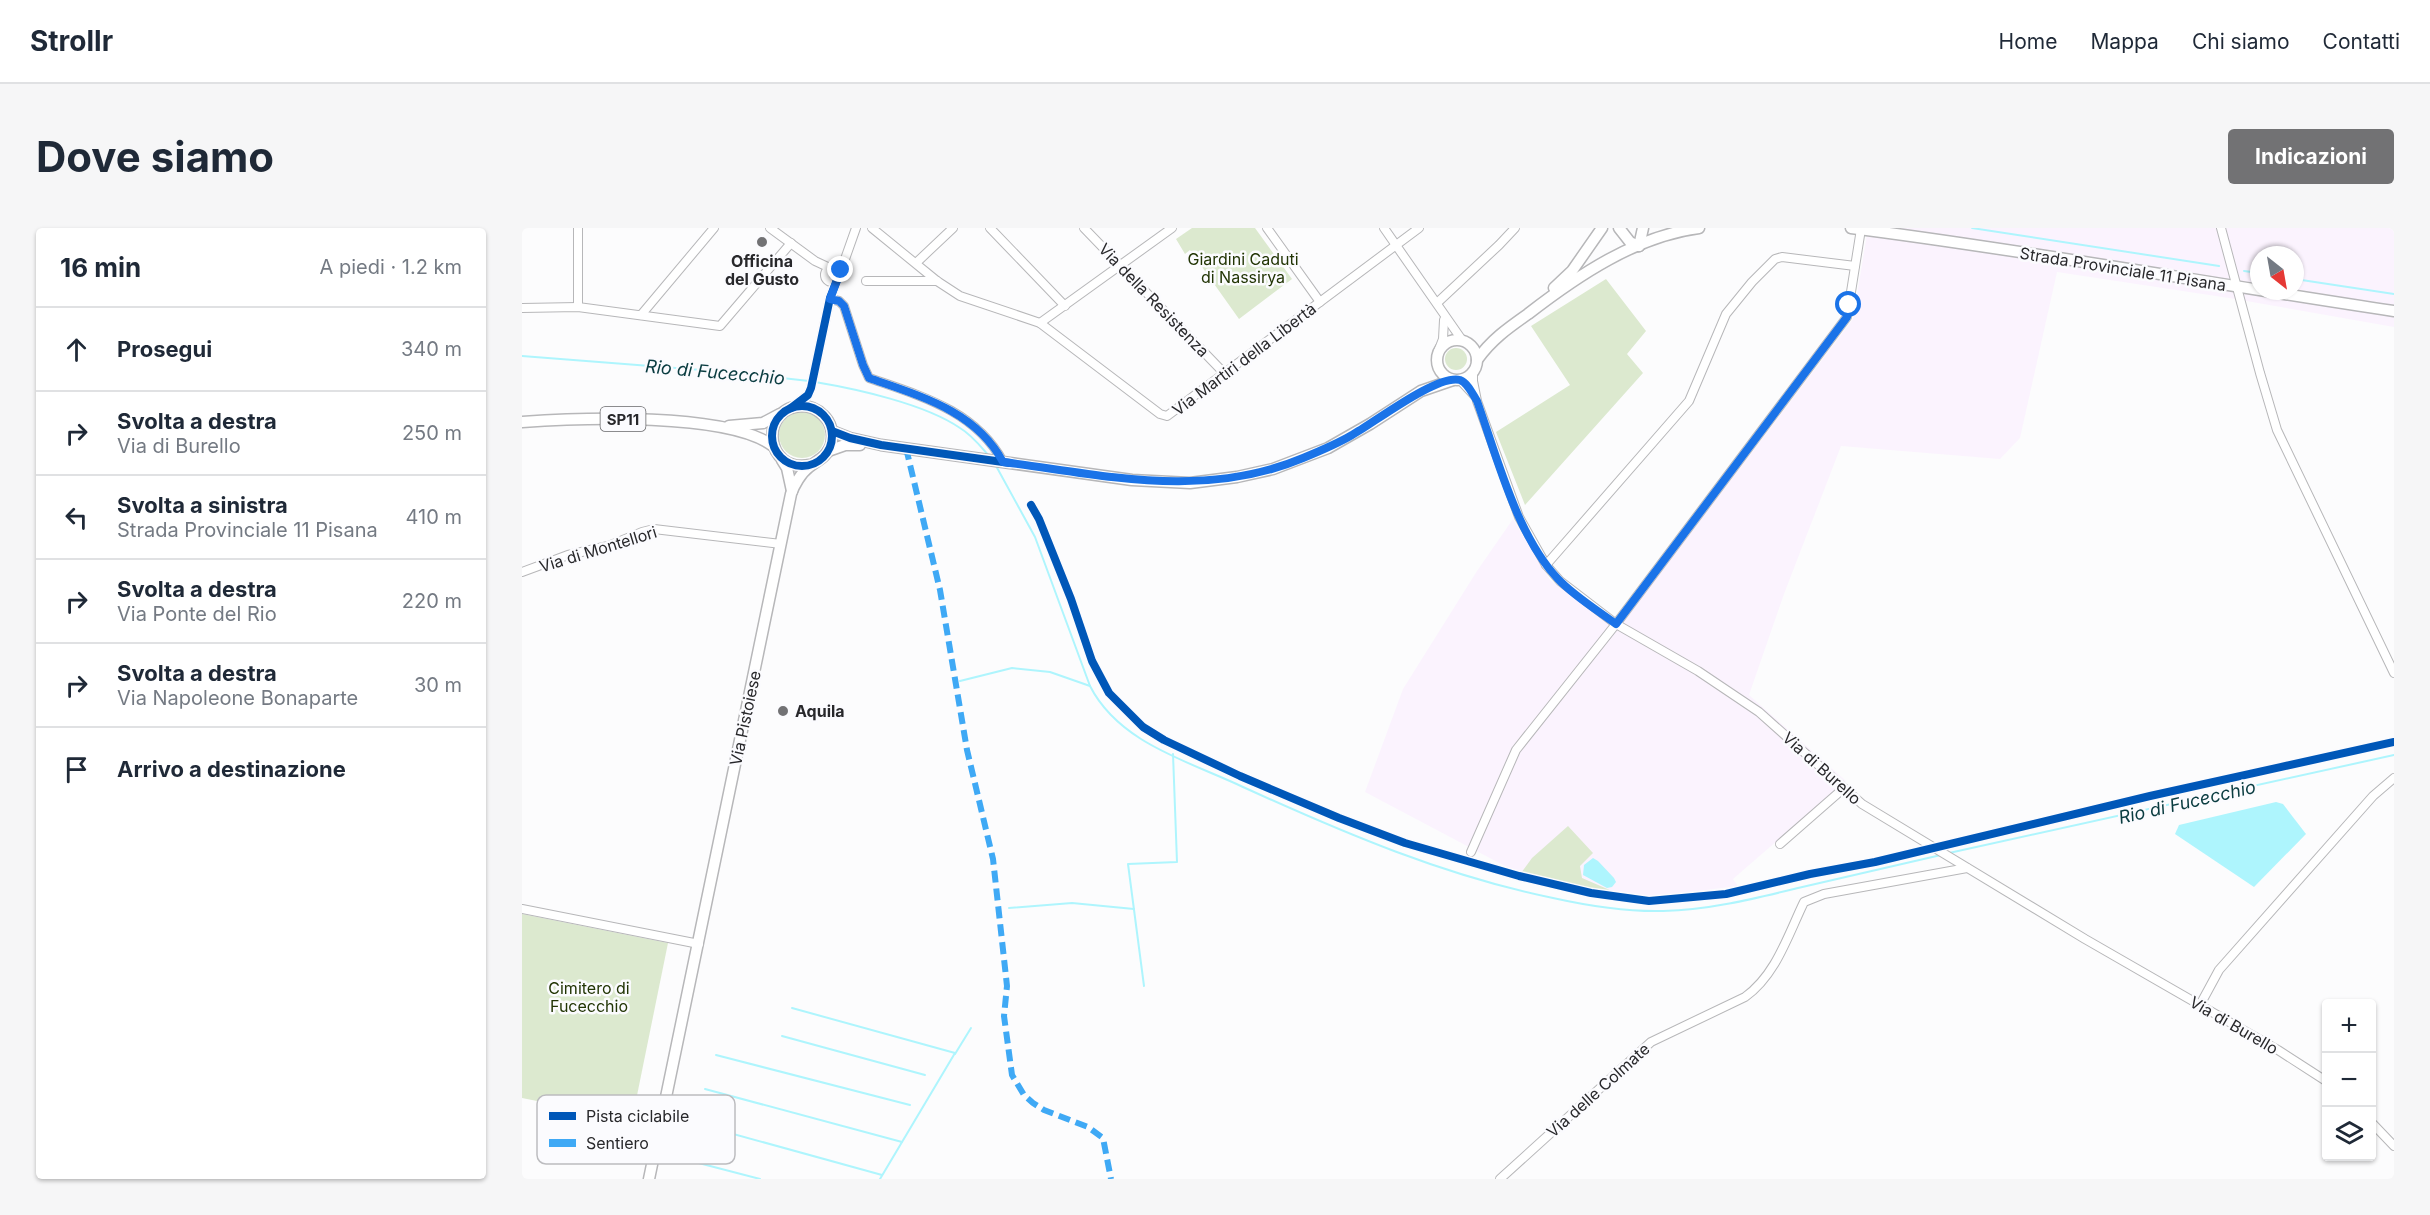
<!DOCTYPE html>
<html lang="it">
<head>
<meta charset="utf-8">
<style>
	:root { --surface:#fff; --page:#f6f6f7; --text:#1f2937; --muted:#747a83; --line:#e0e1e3; --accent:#727274 }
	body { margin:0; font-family:Inter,sans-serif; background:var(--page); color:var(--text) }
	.controls { position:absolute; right:18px; bottom:18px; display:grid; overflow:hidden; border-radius:6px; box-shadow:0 2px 4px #0004 }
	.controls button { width:54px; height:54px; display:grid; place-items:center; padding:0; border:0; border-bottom:2px solid var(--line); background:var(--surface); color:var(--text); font:30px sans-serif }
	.compass { position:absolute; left:1728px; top:18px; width:54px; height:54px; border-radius:50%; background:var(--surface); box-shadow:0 2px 4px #0004; rotate:149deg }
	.stop { position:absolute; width:18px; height:18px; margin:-14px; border:4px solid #1a73e8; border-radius:50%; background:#fff }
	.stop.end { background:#1a73e8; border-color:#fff; box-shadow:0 2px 6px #0008 }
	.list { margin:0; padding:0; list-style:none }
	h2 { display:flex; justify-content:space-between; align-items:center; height:78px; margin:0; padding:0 24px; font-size:26px }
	h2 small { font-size:20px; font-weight:400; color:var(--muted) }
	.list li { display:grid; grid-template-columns:39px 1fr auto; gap:18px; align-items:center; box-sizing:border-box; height:84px; padding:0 24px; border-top:2px solid var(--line) }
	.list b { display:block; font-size:22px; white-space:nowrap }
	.list p { margin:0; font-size:20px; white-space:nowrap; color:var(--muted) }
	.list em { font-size:20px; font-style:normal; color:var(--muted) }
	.icon { flex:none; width:33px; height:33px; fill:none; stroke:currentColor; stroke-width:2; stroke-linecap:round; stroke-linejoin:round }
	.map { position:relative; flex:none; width:1872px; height:951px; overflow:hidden; border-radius:6px }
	header { display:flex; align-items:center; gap:36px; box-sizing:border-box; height:84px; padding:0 30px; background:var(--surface); border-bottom:2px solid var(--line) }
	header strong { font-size:28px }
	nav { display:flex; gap:33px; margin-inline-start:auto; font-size:21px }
	.intro { display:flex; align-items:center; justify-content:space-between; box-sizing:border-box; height:144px; padding:0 36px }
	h1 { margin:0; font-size:42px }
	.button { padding:15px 27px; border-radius:6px; background:var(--accent); color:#fff; font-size:21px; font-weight:700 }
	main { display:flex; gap:36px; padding:0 36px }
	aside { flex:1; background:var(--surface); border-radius:6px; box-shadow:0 2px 4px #0004 }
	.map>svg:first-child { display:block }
	.industrial { fill:#fbf3fe; fill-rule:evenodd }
	.green { fill:#dce9cf }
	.water { fill:#aef5fd }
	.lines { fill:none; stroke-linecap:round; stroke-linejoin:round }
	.stream { stroke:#aef5fd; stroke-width:2 }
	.minor-casing { stroke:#b7b7b9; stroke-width:10 }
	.major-casing { stroke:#b7b7b9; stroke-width:13 }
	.minor { stroke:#fff; stroke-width:8 }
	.major { stroke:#fff; stroke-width:10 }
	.quiet { stroke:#3fa9f5; stroke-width:6; stroke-dasharray:12 6; stroke-linecap:butt }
	.cycleway-casing { stroke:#fbfbfe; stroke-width:11 }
	.cycleway { stroke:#0057b8; stroke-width:8 }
	.route { stroke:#1a73e8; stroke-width:8 }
	.poi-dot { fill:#727274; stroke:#fbfbfe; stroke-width:2 }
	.labels { text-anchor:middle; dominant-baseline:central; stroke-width:5; stroke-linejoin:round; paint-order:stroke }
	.shield { fill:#fbfbfe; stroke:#67676a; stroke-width:1.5 }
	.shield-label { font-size:15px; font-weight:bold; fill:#28282b }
	.park-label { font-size:16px; fill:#223505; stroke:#fbfbfe }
	.poi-label { font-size:16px; font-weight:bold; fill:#28282b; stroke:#fbfbfe }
	.street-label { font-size:16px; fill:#28282b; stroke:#fbfbfe }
	.water-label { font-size:18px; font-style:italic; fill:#0a3c40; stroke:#fbfbfe }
	.key { fill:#fbfbfe; stroke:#bcbcbf; stroke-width:1.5 }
	.key-label { font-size:16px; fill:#28282b }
</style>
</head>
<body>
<header>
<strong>Strollr</strong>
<nav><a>Home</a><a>Mappa</a><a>Chi siamo</a><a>Contatti</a></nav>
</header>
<div class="intro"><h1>Dove siamo</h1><a class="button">Indicazioni</a></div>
<main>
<aside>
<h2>16 min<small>A piedi · 1.2 km</small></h2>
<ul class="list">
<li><svg class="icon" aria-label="ahead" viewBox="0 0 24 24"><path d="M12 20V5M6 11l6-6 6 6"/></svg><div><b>Prosegui</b></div><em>340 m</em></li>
<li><svg class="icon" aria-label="right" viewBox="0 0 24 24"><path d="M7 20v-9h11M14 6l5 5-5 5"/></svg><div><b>Svolta a destra</b><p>Via di Burello</p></div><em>250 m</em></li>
<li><svg class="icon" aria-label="left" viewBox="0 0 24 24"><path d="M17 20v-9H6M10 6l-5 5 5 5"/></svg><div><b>Svolta a sinistra</b><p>Strada Provinciale 11 Pisana</p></div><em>410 m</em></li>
<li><svg class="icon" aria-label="right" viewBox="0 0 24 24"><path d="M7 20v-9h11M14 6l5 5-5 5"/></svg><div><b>Svolta a destra</b><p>Via Ponte del Rio</p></div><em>220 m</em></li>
<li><svg class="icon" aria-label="right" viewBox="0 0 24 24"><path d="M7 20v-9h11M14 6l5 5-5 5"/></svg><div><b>Svolta a destra</b><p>Via Napoleone Bonaparte</p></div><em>30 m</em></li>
<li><svg class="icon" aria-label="arrive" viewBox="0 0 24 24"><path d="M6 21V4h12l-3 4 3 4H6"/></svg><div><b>Arrivo a destinazione</b></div></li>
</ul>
</aside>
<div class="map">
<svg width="1872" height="951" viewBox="0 0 1872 951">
	<rect width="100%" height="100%" fill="#fcfcfd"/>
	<path class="industrial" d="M1346,0H1872V99L1707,70L1535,44L1498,210L1478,231L1319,218L1262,366L1227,467L1324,553L1211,651L1216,658L1120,670L1031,654L998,646L843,564L881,461L955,343L991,291L1028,352L1095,402L1331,91ZM1737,27H1773V63H1737Z"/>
	<g class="green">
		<path d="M670,0H733L770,51L717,91L668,22L663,26L654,11Z"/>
		<path d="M1084,51L1124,103L1105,126L1121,145L1003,277L974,204L1048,157L1009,98Z"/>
		<circle cx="934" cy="131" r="11"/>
		<circle cx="280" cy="207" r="23"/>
		<path d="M1046,598L1071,625L1058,638L1060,650L1090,663V667L999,645L1010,630Z"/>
		<path d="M0,686L146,715L110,892L0,870Z"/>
	</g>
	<g class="water">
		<path d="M1754,574L1761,576L1784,606L1732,659L1653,606L1657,597Z"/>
		<path d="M1071,630L1076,633L1092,650L1094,654L1090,659L1085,660L1061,647L1062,637Z"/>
	</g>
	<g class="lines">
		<g class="stream">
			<path d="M1450,0L1697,38"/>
			<path d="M1722,43L1737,45"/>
			<path d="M1773,51L1872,66"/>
			<path d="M0,128L205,144L287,153"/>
			<path d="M293,154C335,161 403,176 438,200C450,207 459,219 468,229"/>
			<path d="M473,236L513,309L568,458C597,515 666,533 721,559C822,605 923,648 1031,670C1067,678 1104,684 1141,683C1187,682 1231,671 1276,660C1324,649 1371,638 1419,627"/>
			<path d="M438,453L490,440L528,444L568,458"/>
			<path d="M1427,625L1872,527"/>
			<path d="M487,680L550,675L612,681"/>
			<path d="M622,758L606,636L655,634L651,526"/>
			<path d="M270,780L433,825L358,951"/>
			<path d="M260,808L403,847"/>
			<path d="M433,826L449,800"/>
			<path d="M194,827L388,877"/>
			<path d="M183,861L380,914"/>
			<path d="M168,894L360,947"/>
			<path d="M142,926L238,951"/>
		</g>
		<defs>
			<g id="minor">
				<path d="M56,0V79"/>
				<path d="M248,0L293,33L308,40"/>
				<path d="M350,0L415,53L438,68L518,95L638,186L645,188L897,0"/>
				<path d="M468,0L543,78"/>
				<path d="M562,0L702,145"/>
				<path d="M745,0L798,74"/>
				<path d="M862,0L940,112"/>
				<path d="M1699,0L1738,145L1755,202L1872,445"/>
				<path d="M394,35L431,0"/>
				<circle cx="310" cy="47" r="7"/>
				<path d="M317,48L334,0"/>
				<path d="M344,53H415"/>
				<path d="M308,71L317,73L322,78L341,137L347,150C399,168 454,183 481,234"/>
				<path d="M915,75L977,17L993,0"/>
				<path d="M0,80L56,79L198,98L269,15"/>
				<path d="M119,87L192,0"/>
				<path d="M518,95L650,0"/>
				<path d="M916,124L921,111L922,92"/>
				<path d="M951,144V153L955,173L997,289L1024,337L1038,353L1094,396L1176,443L1237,484L1340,576L1563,711L1756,822L1804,853"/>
				<path d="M938,152L952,167"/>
				<path d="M272,178L286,167L289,160L308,70L315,52"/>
				<path d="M1024,337L1167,173L1204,86L1230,54L1253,31L1260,29L1333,38"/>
				<path d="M0,344L46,327L86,318L120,304L132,301L259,316"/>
				<path d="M1258,616L1322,560"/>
				<path d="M949,624L994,522L1094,396L1325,89L1339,1"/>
				<path d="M0,681L177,716"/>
				<path d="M1678,777L1697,742L1851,568L1872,550"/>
				<path d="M1850,895L1872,918"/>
				<path d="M978,951L1129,814L1223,769C1254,747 1266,707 1282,674L1302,666L1445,640"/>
			</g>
			<g id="major">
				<path d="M1097,0L1108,14L1117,18"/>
				<path d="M1329,0C1511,23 1691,56 1872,83"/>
				<path d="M1117,18L1121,0"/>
				<path d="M1032,60L1050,43L1080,0"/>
				<circle cx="935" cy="132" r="20"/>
				<path d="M955,132C969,112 986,100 1006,86C1055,48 1114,8 1177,0"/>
				<path d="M0,194C57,190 206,184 251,218"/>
				<path d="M207,198L241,195L258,186"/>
				<path d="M310,203L328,210L359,217L610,252L668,255L715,249L751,241L806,220L848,196L899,163L931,152"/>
				<path d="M306,223L323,217H338"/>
				<path d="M260,232L265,240L270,263"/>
				<path d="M127,951L269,266C272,257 279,245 287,239C296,232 305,229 309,217C312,206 309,194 301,187C295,181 287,178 280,178C237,179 242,246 288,237"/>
			</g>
		</defs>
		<use href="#minor" class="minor-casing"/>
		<use href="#major" class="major-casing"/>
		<use href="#minor" class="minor"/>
		<use href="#major" class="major"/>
		<path class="quiet" d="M384,220L418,362L445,522L471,631L485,758L482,788L490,847L502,867L511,875L522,882L566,899L581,910L589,951"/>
		<defs>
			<g id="cycleway">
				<circle cx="280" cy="208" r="30"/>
				<path d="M269,180L286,167L289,160L308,70L315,52"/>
				<path d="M310,203L328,210L359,217L488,235"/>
				<path d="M509,277L517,291L549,371L570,433L587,465L621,499L642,512L718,548L817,590L883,615L997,648L1069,665L1127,673L1204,666L1288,646L1353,634L1628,568L1872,514"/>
			</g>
		</defs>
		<use href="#cycleway" class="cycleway-casing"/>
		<use href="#cycleway" class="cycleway"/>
	</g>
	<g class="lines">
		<path class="route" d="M319,42L308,71L317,73L322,78L341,137L347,150C398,168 454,183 481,234C583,247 681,272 781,230C798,223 815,216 830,207C852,195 915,146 938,152C946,155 951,167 955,173C975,229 995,308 1036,351C1052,368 1075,382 1094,396L1325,89L1327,77"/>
	</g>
	<g class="poi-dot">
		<circle cx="240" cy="14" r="6"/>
		<circle cx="261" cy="483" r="6"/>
	</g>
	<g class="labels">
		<rect class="shield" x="78.5" y="179" width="45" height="24" rx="4.5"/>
		<g class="shield-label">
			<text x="101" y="191">SP11</text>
		</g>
		<g class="park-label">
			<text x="721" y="31">Giardini Caduti<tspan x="721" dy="18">di Nassirya</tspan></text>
			<text x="67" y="760">Cimitero di<tspan x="67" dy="18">Fucecchio</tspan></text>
		</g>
		<g class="poi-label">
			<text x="240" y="33">Officina<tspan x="240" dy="18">del Gusto</tspan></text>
			<text x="273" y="483" text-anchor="start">Aquila</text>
		</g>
		<g class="street-label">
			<text transform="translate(1601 41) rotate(9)">Strada Provinciale 11 Pisana</text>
			<text transform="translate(632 72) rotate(46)">Via della Resistenza</text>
			<text transform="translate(722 131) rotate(-37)">Via Martiri della Libertà</text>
			<text transform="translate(76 321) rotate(-17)">Via di Montellori</text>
			<text transform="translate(223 490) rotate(-78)">Via Pistoiese</text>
			<text transform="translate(1300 540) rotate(42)">Via di Burello</text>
			<text transform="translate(1712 797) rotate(30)">Via di Burello</text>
			<text transform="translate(1076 862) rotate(-42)">Via delle Colmate</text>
		</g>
		<g class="water-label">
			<text transform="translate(193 144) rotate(5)">Rio di Fucecchio</text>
			<text transform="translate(1665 574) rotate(-13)">Rio di Fucecchio</text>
		</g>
	</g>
	<rect x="15" y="867" width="198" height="69" rx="9" class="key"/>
	<rect x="27" y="884" width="27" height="8" fill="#0057b8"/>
	<rect x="27" y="911" width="27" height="8" fill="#3fa9f5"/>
	<g class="key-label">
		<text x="64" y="894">Pista ciclabile</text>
		<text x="64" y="921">Sentiero</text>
	</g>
</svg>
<div class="controls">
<button>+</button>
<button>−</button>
<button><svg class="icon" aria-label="layers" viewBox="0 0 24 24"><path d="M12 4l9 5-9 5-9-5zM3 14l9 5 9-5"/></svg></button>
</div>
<svg class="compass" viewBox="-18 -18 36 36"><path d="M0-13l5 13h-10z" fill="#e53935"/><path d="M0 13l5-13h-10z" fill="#747a83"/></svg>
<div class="stop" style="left:1327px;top:77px"></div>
<div class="stop end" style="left:319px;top:42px"></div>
</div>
</main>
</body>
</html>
